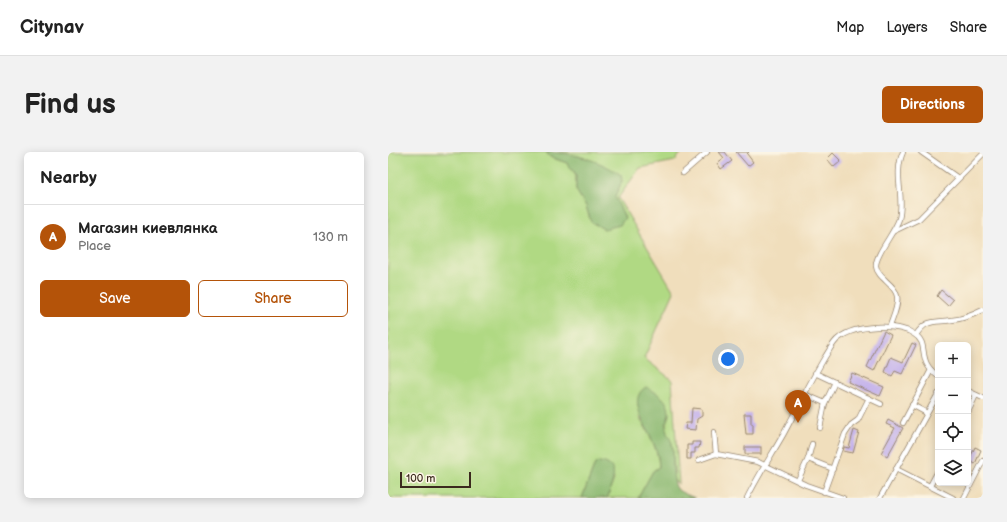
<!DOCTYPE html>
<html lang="en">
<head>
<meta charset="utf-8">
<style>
	:root { --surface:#fff; --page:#f2f2f2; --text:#222; --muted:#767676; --line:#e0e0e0; --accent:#b45309 }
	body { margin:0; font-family:"Balsamiq Sans",sans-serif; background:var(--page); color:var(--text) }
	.controls { position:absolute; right:12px; bottom:12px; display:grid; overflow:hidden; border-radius:6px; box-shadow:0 2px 10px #0003 }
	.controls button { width:36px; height:36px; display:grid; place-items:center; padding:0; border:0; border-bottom:1px solid var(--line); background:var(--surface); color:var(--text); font:20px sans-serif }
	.scale { position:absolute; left:12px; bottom:10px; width:71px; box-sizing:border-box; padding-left:4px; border:2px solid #3b2a1e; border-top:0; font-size:11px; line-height:14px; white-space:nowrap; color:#3b2a1e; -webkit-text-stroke:3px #fcf5e5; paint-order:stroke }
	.you { position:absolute; left:340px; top:207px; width:14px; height:14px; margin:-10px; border:3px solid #fff; border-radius:50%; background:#1a73e8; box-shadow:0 0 0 6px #1a73e833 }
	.badge { display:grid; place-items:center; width:26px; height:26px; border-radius:50%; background:var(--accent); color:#fff; font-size:13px; font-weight:700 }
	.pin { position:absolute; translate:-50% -33px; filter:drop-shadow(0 1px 2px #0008) }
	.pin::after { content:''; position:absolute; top:21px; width:14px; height:12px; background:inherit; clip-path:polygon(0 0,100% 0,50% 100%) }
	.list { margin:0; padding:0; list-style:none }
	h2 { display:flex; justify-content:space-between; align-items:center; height:52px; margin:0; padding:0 16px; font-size:17px }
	h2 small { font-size:13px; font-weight:400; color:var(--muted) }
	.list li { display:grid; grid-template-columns:26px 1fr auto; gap:12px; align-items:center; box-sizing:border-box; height:64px; padding:0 16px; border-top:1px solid var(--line) }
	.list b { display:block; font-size:15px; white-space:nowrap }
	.list p { margin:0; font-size:13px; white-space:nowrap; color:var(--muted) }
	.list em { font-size:13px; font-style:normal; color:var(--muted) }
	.actions { display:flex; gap:8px; padding:12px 16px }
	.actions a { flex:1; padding:9px 0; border:1px solid var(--accent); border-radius:6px; text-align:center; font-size:14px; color:var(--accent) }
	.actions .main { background:var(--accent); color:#fff }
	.icon { flex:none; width:22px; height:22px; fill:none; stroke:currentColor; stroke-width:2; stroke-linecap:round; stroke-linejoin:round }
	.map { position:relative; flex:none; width:595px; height:346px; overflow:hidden; border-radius:6px }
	header { display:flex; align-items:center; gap:24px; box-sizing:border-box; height:56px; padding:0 20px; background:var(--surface); border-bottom:1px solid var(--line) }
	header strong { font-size:19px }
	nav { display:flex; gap:22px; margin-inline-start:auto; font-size:14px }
	.intro { display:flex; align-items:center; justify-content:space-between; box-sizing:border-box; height:96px; padding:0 24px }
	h1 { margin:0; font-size:28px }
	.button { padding:10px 18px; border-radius:6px; background:var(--accent); color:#fff; font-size:14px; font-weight:700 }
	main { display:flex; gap:24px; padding:0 24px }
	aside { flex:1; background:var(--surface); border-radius:6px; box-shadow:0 2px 10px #0003 }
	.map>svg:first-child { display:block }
	.green { fill:#b0d983; stroke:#768250 }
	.forest { fill:#8cb971; stroke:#647248 }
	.building { fill:#c3b1ec }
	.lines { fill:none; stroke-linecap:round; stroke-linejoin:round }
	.minor-casing { stroke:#96846d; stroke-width:6 }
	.minor { stroke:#fff; stroke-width:4.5 }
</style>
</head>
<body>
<header>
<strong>Citynav</strong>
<nav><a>Map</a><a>Layers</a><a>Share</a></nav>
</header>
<div class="intro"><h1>Find us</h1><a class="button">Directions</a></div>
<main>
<aside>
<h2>Nearby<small></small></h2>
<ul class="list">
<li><span class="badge">A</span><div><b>Магазин киевлянка</b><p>Place</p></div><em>130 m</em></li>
</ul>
<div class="actions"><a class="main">Save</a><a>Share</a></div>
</aside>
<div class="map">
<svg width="595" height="346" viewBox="0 0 595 346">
	<rect width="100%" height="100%" fill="#fcf5e5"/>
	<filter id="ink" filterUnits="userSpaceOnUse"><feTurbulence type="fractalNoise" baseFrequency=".025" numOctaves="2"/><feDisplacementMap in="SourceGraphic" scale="8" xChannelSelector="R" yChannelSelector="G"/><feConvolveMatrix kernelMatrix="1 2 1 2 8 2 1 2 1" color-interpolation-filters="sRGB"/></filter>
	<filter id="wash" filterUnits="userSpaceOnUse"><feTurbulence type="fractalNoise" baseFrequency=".012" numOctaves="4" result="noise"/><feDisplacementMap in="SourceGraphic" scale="16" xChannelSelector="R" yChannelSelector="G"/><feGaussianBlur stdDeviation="0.9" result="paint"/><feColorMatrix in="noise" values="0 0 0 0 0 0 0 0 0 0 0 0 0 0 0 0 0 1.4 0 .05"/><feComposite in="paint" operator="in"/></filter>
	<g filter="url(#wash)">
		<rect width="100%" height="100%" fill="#f0debc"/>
		<path class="green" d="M0,0H158L162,5L179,11L188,23V38L198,54L203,70L227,45L234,29L191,4L175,3L171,0H294L287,9L252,16L230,46L286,140L256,206L284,228L291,332L287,330L284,291L279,285L278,277V269L281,263L251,264C260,280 270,296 271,315L265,319L250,346H219L226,327L213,310L207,312L194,346H0Z"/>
		<g class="forest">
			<path d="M158,0C183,0 212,8 233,23L234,29L227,45L237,66L232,73L216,77L203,70L198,54L188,38V22L179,11L162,5Z"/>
			<path d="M258,235C269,241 281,247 281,261C281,266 277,270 278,275C278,283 283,286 284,292C287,303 282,329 290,338C294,341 302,344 307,346H250L265,319L271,315C271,305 268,296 264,288C259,274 238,247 258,235Z"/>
			<path d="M210,310C234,311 224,332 219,346H194L207,312Z"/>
		</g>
		<g id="blocks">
			<g class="building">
				<path d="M331,0H337L344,9L333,17L329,11L336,6Z"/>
				<path d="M348,0H361L359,2L365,10L360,14Z"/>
				<path d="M445,1L453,9L446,15L439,7Z"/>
				<path d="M553,138L565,148L560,154L549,144Z"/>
				<path d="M496,179L503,183L486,219L479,215Z"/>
				<path d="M524,191L528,193L514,222L507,219L504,224L497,220L503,205L515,210Z"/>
				<path d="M464,221L496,235L492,244L460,230Z"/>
				<path d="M304,256L314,257V264L309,267L308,278L297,277L298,271H303Z"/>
				<path d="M356,262H363V272H365V282H358Z"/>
				<path d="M500,268L515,276L499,305L493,301L507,276L498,272Z"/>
				<path d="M466,278L471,280L465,301L455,299L456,295L461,296Z"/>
				<path d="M304,290H312L311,296H307V301H303V307H299V293H304Z"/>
				<rect x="357" y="295" width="16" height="7"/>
				<path d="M587,295L593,298L587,312L581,308Z"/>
			</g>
		</g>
	</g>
	<g filter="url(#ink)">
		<use href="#blocks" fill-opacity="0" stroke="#96846d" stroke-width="1"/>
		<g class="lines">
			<defs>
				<g id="minor">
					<path d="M533,0L570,26"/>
					<path d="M295,21L319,0"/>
					<path d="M506,79L531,67L595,2"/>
					<path d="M502,174C505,165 511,153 509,144C507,132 489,126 488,114C487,103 507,80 511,67C517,45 505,23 515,0"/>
					<path d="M528,183C539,166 547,171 564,168C575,167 585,163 595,158"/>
					<path d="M427,221L493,252"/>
					<path d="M580,239L595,246"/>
					<path d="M416,242L437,251"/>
					<path d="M524,253L539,261"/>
					<path d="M580,260L588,243"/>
					<path d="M515,271L543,218"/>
					<path d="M432,276L437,251L447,230"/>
					<path d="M326,280L328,302L370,310L418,333L455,346"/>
					<path d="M420,307L445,317"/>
					<path d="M311,308L328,302"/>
					<path d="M508,317L565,346"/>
					<path d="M410,328L420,307L424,292"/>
					<path d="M542,334L550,319"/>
					<path d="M436,340L457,282L463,273L470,268L481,246"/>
					<path d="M359,346C370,324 383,304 395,283C409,257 422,230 437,205C441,199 445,190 451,186C467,173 509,171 526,182C543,192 527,208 550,224"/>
					<path d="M492,346L550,242"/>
					<path d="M576,346L595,309"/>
				</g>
			</defs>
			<use href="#minor" class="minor-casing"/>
			<use href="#minor" class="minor"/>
		</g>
	</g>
</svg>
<div class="controls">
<button>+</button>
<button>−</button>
<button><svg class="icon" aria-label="locate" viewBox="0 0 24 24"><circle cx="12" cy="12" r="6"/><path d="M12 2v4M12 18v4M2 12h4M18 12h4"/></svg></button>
<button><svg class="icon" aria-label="layers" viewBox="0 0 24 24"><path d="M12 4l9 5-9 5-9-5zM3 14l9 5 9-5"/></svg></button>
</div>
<div class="scale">100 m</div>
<div class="you"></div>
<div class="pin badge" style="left:410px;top:271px">A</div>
</div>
</main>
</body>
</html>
